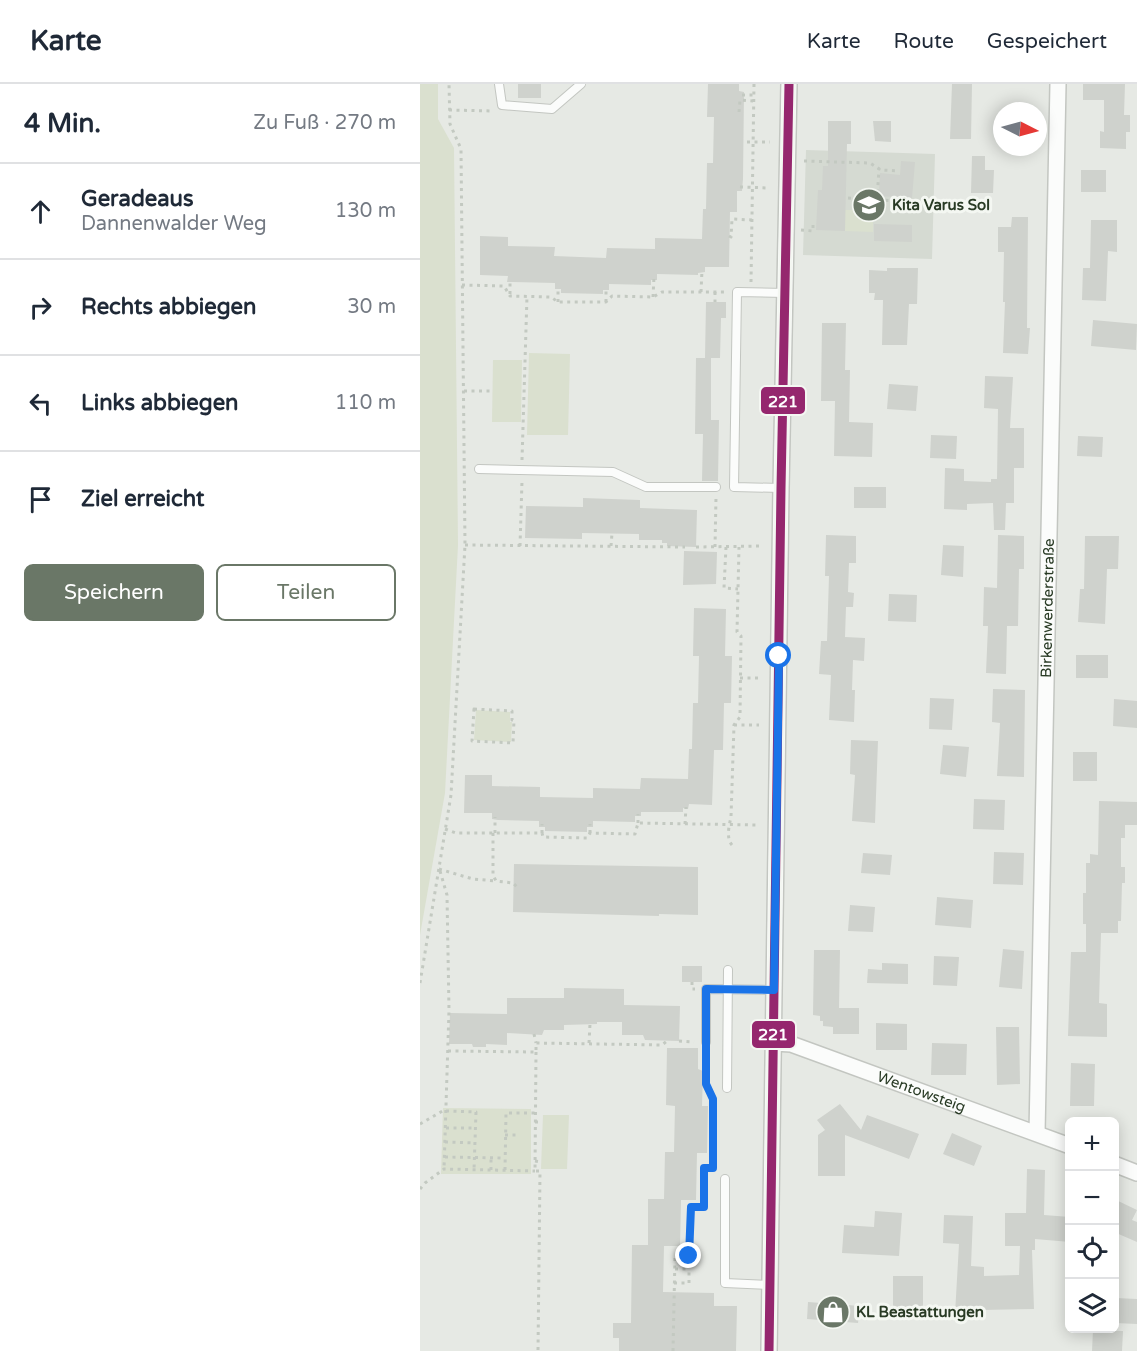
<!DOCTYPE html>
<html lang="de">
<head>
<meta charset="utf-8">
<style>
	:root { --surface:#fff; --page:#f2f2f3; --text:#1f2937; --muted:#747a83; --line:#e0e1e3; --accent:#6a7767 }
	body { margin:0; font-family:"Varela Round",sans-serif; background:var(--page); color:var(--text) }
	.controls { position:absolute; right:18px; bottom:18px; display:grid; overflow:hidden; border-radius:9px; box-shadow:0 3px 15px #0003 }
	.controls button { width:54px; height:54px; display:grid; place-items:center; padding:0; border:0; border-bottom:2px solid var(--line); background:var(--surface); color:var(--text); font:30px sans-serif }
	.compass { position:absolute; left:573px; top:18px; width:54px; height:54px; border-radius:50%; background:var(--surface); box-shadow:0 3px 15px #0003; rotate:96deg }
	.stop { position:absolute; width:18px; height:18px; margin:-14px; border:4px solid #1a73e8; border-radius:50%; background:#fff }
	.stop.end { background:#1a73e8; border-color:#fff; box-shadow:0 2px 6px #0008 }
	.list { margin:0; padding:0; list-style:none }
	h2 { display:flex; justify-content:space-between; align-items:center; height:78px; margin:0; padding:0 24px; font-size:26px }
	h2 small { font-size:20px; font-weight:400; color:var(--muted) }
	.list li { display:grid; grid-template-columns:39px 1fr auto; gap:18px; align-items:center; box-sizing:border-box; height:96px; padding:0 24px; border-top:2px solid var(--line) }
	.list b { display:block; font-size:22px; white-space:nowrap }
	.list p { margin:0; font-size:20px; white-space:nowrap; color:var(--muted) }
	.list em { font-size:20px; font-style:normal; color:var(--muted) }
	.actions { display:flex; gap:12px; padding:18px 24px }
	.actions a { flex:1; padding:14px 0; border:2px solid var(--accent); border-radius:9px; text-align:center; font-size:21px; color:var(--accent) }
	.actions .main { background:var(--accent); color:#fff }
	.icon { flex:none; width:33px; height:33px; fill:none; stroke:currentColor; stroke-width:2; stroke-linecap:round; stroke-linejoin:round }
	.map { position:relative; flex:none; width:717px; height:1267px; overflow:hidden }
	header { display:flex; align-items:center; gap:36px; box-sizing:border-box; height:84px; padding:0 30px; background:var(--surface); border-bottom:2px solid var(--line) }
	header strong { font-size:28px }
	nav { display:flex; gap:33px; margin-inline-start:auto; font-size:21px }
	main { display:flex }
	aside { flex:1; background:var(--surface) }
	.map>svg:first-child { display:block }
	.built { fill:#d5dad2 }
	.green { fill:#dae0cf }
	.building { fill:#cfd2cd }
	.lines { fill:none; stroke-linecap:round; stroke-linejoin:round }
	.lane-casing { stroke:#c3c6c1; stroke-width:10 }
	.street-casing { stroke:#c3c6c1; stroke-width:18 }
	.path { stroke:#c3c9c1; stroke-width:3; stroke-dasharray:3 4.5; stroke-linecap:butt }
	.lane { stroke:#fbfcfb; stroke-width:8 }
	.street { stroke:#fbfcfb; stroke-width:15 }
	.bus-1-casing { stroke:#f4f7f2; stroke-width:14 }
	.bus-1 { stroke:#95276e; stroke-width:9 }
	.route { stroke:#1a73e8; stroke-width:8 }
	.labels { text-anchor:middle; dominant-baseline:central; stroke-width:6; stroke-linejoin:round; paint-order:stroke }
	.poi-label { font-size:15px; font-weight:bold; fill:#283a24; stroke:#f4f7f2; text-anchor:start }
	.street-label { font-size:15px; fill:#283a24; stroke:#f4f7f2 }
	.line-badge { stroke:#f4f7f2; stroke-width:2 }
	.badge-label { font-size:16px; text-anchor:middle; font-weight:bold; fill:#fff }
</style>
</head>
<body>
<header>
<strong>Karte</strong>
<nav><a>Karte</a><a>Route</a><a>Gespeichert</a></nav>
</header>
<main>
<aside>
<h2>4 Min.<small>Zu Fuß · 270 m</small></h2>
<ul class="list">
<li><svg class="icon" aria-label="ahead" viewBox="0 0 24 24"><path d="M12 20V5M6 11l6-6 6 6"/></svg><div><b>Geradeaus</b><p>Dannenwalder Weg</p></div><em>130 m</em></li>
<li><svg class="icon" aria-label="right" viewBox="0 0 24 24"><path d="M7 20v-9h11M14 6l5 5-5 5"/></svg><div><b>Rechts abbiegen</b></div><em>30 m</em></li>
<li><svg class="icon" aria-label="left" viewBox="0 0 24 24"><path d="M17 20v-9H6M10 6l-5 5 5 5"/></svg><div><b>Links abbiegen</b></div><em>110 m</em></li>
<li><svg class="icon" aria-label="arrive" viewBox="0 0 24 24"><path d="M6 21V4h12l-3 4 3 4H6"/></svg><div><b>Ziel erreicht</b></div></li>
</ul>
<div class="actions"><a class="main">Speichern</a><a>Teilen</a></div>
</aside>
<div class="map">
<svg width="717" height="1267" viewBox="0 0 717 1267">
	<rect width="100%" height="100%" fill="#e6e9e4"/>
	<path class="built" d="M386,66L515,70L512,175L383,171Z"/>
	<g class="green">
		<path d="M0,0H18V35L34,64L38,461L25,709L0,851Z"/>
		<path d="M425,126H453V148L425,147Z"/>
		<path d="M109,269L150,270L148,351H107Z"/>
		<path d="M73,276H102L101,338H72Z"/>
		<path d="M56,626L90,628V638H92L91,658L54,656Z"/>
		<path d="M23,1024L111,1025V1090H21Z"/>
		<path d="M123,1031H149L147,1085H121Z"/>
	</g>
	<g class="building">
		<rect x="98" y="0" width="23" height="14"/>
		<path d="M288,0H319V7L324,8L323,95L322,107H317V128H310L309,183H285V188L278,189V191L237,190V196H231V201L189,200V206H183V210L141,209V205H135V199L93,198H87L88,192L60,191V152L88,153V162L135,163L134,172L186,174L187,164L235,165V154L282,155L283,125H286L287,79H293L294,33H287Z"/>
		<path d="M532,0H552L551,55H530Z"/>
		<path d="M663,0H705L704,31H710V48H706V65L680,64V47L684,48V16H663Z"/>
		<path d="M408,37H431V60H427L425,147L396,146L398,106H402L403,82H408Z"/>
		<path d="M453,37H471V58L455,57Z"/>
		<path d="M552,72H565V86H574L573,109H551Z"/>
		<path d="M481,77L495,78L492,114L459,112L460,89L480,91Z"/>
		<rect x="661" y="86" width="25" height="22"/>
		<path d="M592,133H608L607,244H610L608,270L583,269L585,218H583L584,168H578V143H591Z"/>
		<path d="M671,136H697V168L688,167L686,217L662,216L663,184H670Z"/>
		<path d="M454,140L492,141V158L454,157Z"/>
		<path d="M467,184H498L497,220H489L487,261H462L463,216H454L455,209H449V186L467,187Z"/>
		<path d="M286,218H306V234H301L300,274H291V336H299L298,397H282L283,350H275L276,274H285Z"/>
		<path d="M673,236L717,240L716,266L671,262Z"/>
		<path d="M402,239H426L425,286H430L429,338L453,339L452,373L414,372L415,317H401Z"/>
		<path d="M565,292L593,293L590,344H604V384H594V419H586L585,446H574L573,419L547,420V426L524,425L525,384L544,385V397L571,398V395H577L578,325L564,324Z"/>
		<path d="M469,300L498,302L496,327L467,325Z"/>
		<path d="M511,351L537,352L536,375L510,374Z"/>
		<path d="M658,352L683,353L682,373L657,372Z"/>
		<rect x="434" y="403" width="32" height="21"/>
		<path d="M163,414L220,416V424L277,426L276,463L247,462V459H242V456H219V450L162,449V455L105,454L106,422L163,423Z"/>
		<path d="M406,451L436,452V479H429L428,508L434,509L433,523H426L425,553L445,554L444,577L433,576L432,606H435L434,638L409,636L411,591L399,590L401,557H407L409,492H405Z"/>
		<path d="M578,451L604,452V485H599L598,542H587L586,590L566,589L568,542H563L564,503L577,504Z"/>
		<path d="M665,452H699L698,485H687L685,540L658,538L660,505H664Z"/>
		<path d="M523,461L544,462L543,493L521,491Z"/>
		<path d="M264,467L297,468L296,500L263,501Z"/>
		<path d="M469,510L497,511L496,538L468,537Z"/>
		<path d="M274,524L306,525L305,572H312L311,619H304L303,666H294L292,721L269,720L268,725L263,724V728H221V732H215V738L173,737V743H167V748L125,747V743H119V737L78,736L72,735V729H44L45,691H72V702L120,703V713L173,714V704L220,705L221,694L268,695L269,665H272L273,619H278L279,572H273Z"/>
		<rect x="656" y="571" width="32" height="23"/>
		<path d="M573,605L605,606L604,693L577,692L580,639L572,638Z"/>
		<path d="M510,614L534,615L532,646L509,645Z"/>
		<path d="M694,615L717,617V644L693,642Z"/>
		<path d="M431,656L458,657L455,739L432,737L435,691L430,690Z"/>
		<path d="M523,661L549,663L546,693L520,690Z"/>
		<rect x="653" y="668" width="24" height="29"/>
		<path d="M554,715L585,716L584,746L553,745Z"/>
		<path d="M679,717L717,718V741H705V754H701V783H705V799H702L701,837H698V849H681L679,919L687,920V953L648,952L651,868H666V840H663V809H666V779H670V770L678,771Z"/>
		<path d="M574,768L604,769L603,801L573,800Z"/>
		<path d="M443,769L472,771L470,791L441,789Z"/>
		<path d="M94,780L278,783V831L239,830V832L93,828Z"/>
		<path d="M517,813L553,816L551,844L515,841Z"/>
		<path d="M430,821L455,823L453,848L428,847Z"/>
		<path d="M583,865L604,867L602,905L579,903Z"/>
		<path d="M394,866H420L419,924H439V950H413V943L403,942V937H400V932L393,931Z"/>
		<path d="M514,872L539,873L537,902L513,901Z"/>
		<path d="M462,879L488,880V900L447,899L448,885L462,886Z"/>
		<rect x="262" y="882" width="20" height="16"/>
		<path d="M144,904L204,905V921L260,922L259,957L225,956L223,951H202V938H177V940L144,941V946H124L122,951L87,949V961L66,960V963H53L52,960H29L30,929L87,930V914H144Z"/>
		<path d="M456,939L487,940V966H456Z"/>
		<path d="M576,943H599L600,1000L577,1001Z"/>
		<path d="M512,959L547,960L546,991H511Z"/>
		<path d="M247,964H278V985L283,987L282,1022H288L287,1069H277L276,1116H261L260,1162H244L243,1208L294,1209V1222H317L316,1267H199V1254H193V1239H211L212,1161H228V1115H244L245,1068H254L255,1022L246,1021Z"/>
		<path d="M651,979L675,980L674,1022H650Z"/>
		<path d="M420,1020L441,1046L447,1031L499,1050L489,1075L425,1051V1092H398V1051L405,1046L397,1036Z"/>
		<path d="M532,1049L562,1062L554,1082L523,1070Z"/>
		<path d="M607,1085L625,1086L624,1131L650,1133V1158L615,1155V1166H612L614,1225L562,1226L561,1232L535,1230L539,1160L523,1159L524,1131L553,1132L551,1182L564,1183V1192L599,1191L600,1162H585V1129H606Z"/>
		<path d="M694,1115L717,1126L712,1136L717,1138V1158L694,1148Z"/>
		<path d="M455,1127L482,1129L479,1172L422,1169L424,1141L454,1143Z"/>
		<rect x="473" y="1192" width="30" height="40"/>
		<path d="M696,1214L717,1215V1240L695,1239Z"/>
		<path d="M388,1218L440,1222L438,1239L387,1235Z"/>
		<path d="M673,1246L703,1247L702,1267H672Z"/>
	</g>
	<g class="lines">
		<defs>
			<g id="lane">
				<path d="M79,0L82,21L132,25L161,0"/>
				<path d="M59,385L193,388L226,403H296"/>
				<path d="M361,404L314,403L317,208L365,209"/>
				<path d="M286,958V905L354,906"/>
				<path d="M307,1004L308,886"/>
				<path d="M305,1095V1199L350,1201"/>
			</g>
			<g id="street">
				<path id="s1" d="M354,959L371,960L650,1062"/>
				<path id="s2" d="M617,1049L638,0"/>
				<path d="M694,1080L717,1089"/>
				<path d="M349,1267L361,404L369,0"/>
			</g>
		</defs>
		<use href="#lane" class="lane-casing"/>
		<use href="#street" class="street-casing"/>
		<g class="path">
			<path d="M322,11H333"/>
			<path d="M29,26L72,27"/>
			<path d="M319,28L320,16L333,17"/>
			<path d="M327,58H350"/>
			<path d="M384,77L450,79L461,86L479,87"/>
			<path d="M320,103L349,104"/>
			<path d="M428,114L477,117"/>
			<path d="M457,116L459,85"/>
			<path d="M381,146L393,147V138"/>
			<path d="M309,152L311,153L312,135L332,136"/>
			<path d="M331,198L334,0"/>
			<path d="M42,201L84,202L90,212L131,213L138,218H186L192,212L233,213L242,208H306"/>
			<path d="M281,208L282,186"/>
			<path d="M295,208V218"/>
			<path d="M90,210V195"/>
			<path d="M233,213L234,193"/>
			<path d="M138,218V203"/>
			<path d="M186,218V203"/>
			<path d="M44,307H73"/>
			<path d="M102,376L107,212"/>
			<path d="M45,461L265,463"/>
			<path d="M100,462L102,397"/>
			<path d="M191,462L192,449"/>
			<path d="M276,463L342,462"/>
			<path d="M295,463L296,413"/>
			<path d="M306,463L304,504L318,505"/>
			<path d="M320,594H340"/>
			<path d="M54,625L92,627V636H94L93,659L52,657Z"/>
			<path d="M314,641H339"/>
			<path d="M218,739V730"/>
			<path d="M265,740L266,723"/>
			<path d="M25,745L36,749H122L123,753L167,754L170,749L215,750L218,739L337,741"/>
			<path d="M73,749V791L76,797L93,799L97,803"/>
			<path d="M75,749V733"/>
			<path d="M122,749V740"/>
			<path d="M170,749V740"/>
			<path d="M312,761C306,754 309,742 311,733L314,641L320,633L321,552L317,548L319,463"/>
			<path d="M19,785L53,795L76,797"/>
			<path d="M20,787L27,811L29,926L24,1085"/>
			<path d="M272,898V905H275"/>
			<path d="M0,899L31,711L45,461L41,65L30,40L29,0"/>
			<path d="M114,950L116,959"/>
			<path d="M259,957L274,958"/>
			<path d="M169,959L170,940"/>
			<path d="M28,967L116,968V959L242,961L247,957"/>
			<path d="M116,968L115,1087H120L118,1267"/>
			<path d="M26,1027L56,1028L54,1086"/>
			<path d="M115,1038H122"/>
			<path d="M0,1040L26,1025"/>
			<path d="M26,1044H55"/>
			<path d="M85,1051H97"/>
			<path d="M25,1058L55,1059"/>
			<path d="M25,1073L85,1074"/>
			<path d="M115,1077L121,1078"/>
			<path d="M71,1086V1073"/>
			<path d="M85,1086L86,1029H115"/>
			<path d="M0,1105L5,1099L24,1085L115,1087"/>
			<path d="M255,1185H269"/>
			<path d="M254,1199H269V1172"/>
			<path d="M253,1267L255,1172H269L271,1123H284V1084H293V1015L286,1000V968"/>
		</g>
		<use href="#lane" class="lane"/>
		<use href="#street" class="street"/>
		<defs>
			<path id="bus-1" d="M349,1267L361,404L369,0"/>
		</defs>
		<use href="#bus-1" class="bus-1-casing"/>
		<use href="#bus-1" class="bus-1"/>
	</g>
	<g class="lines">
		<path class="route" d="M269,1172L271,1123H284V1084H293V1015L286,1000V905L354,906L359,572"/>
	</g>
	<defs>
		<symbol id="school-disc" viewBox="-11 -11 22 22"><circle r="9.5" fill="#6a7767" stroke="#f4f7f2"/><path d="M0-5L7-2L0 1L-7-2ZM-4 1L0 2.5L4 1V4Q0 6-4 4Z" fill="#fff"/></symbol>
		<symbol id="shop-disc" viewBox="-11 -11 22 22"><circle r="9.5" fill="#6a7767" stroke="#f4f7f2"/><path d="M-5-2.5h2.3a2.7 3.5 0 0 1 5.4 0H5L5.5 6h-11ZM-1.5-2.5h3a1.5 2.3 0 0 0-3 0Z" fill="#fff"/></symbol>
	</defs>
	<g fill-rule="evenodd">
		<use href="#school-disc" x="430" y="102" width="38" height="38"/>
		<use href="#shop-disc" x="394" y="1209" width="38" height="38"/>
	</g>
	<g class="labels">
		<g class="poi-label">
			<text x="472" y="121">Kita Varus Sol</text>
			<text x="436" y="1228">KL Beastattungen</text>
		</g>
		<g class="street-label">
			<text stroke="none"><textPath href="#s2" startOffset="525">Birkenwerderstraße</textPath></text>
			<text stroke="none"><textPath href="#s1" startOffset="156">Wentowsteig</textPath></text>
		</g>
	</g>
	<g class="line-badge">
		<rect x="340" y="302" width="46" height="29" rx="6" fill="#95276e"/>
		<rect x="331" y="936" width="45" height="29" rx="6" fill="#95276e"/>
	</g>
	<g class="badge-label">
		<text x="363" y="323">221</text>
		<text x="353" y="956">221</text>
	</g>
</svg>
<div class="controls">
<button>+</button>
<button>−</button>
<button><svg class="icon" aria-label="locate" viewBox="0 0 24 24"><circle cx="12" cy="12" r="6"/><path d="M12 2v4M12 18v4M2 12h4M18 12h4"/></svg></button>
<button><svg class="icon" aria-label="layers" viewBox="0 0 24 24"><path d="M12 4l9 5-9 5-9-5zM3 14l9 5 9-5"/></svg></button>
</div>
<svg class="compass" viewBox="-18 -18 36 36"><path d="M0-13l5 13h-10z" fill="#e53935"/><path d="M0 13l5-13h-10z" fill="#747a83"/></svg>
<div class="stop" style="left:359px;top:572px"></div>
<div class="stop end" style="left:269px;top:1172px"></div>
</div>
</main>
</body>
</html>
